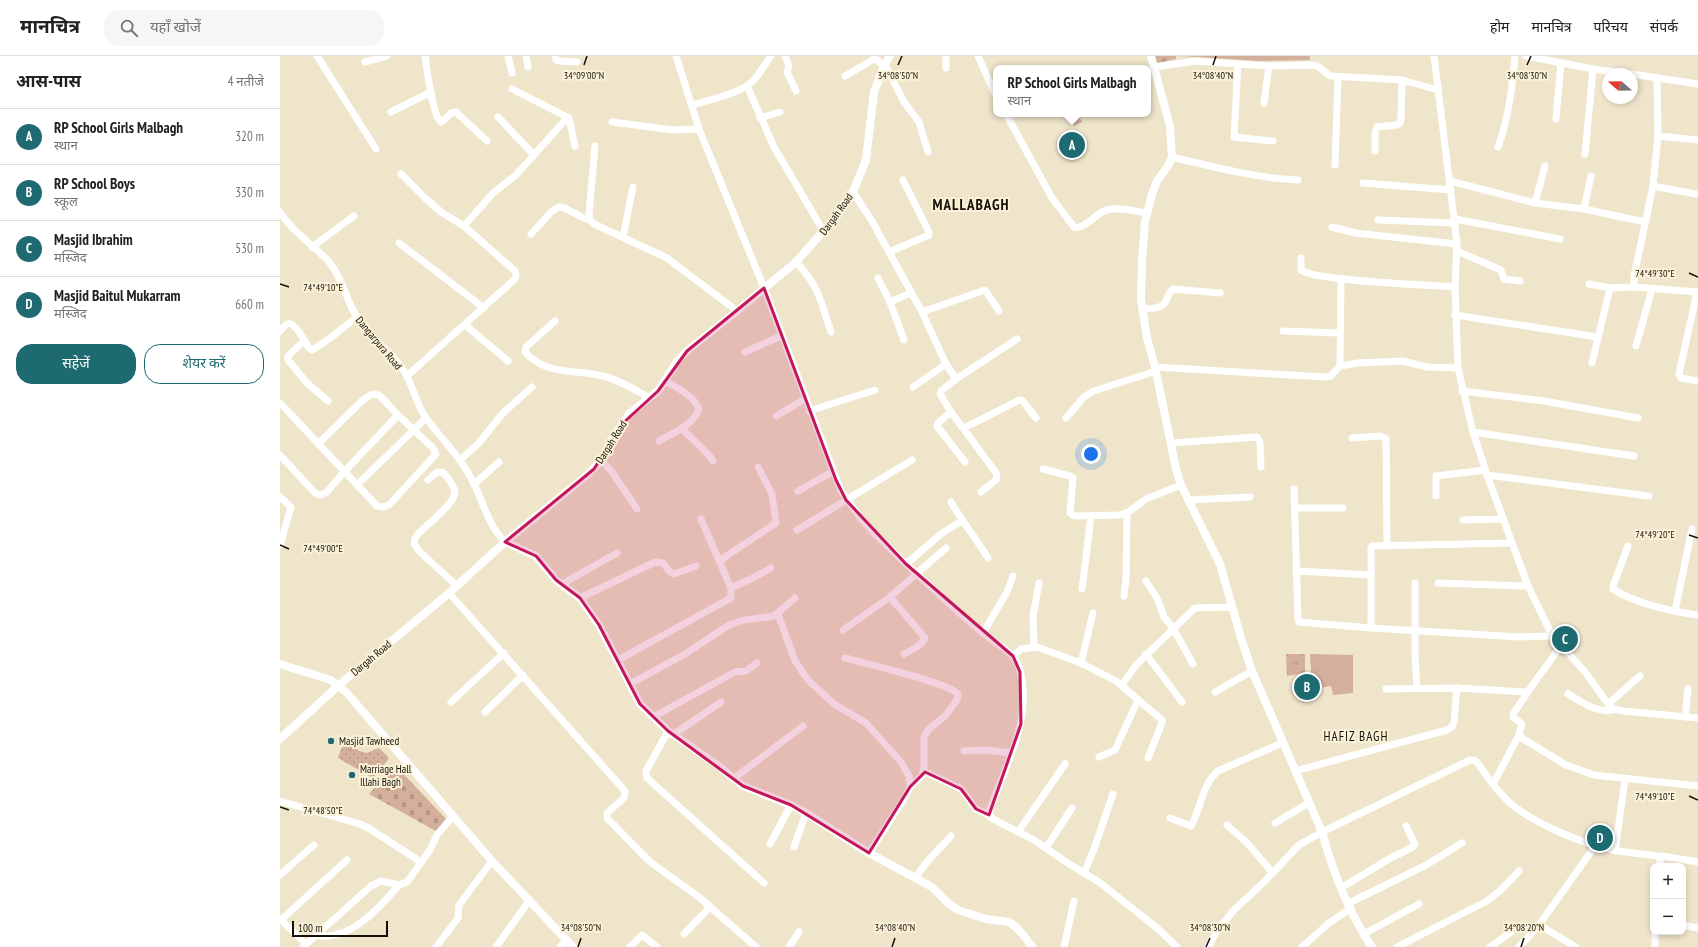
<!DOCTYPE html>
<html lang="hi">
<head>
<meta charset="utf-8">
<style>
	:root { --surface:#fff; --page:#f6f6f6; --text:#202124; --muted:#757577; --line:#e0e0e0; --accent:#1e6a71 }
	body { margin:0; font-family:"PT Sans Narrow","Noto Sans Devanagari",sans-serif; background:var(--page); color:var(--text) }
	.controls { position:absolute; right:12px; bottom:12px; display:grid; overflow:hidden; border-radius:8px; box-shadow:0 2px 6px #0003 }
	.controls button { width:36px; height:36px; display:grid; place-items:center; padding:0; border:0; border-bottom:1px solid var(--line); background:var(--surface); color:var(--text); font:20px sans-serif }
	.compass { position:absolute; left:1322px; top:12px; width:36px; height:36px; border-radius:50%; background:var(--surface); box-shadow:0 2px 6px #0003; rotate:290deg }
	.scale { position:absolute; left:12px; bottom:10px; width:96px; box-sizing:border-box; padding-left:4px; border:2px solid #141108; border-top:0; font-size:11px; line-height:14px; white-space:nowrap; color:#141108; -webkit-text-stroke:3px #fbf2d8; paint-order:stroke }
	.you { position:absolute; left:811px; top:398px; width:14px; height:14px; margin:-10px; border:3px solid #fff; border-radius:50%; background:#1a73e8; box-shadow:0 0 0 6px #1a73e833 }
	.badge { display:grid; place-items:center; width:26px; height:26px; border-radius:50%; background:var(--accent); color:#fff; font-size:13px; font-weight:700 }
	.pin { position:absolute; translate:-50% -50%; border:2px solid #fff; box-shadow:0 1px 4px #0006 }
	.popup { position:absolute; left:713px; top:9px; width:158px; height:52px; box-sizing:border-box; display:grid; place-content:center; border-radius:8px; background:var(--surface); filter:drop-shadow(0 1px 3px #0005); font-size:13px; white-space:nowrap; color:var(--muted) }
	.popup b { font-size:15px; color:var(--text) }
	.popup::after { content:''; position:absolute; left:50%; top:100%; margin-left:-8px; border:8px solid transparent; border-top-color:var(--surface) }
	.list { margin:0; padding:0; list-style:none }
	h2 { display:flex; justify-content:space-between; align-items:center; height:52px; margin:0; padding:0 16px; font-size:17px }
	h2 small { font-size:13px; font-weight:400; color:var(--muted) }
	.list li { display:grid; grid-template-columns:26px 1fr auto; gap:12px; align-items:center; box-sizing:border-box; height:56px; padding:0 16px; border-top:1px solid var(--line) }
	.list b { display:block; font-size:15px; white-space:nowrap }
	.list p { margin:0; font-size:13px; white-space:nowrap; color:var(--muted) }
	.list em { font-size:13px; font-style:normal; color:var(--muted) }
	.actions { display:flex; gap:8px; padding:12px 16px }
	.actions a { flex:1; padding:9px 0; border:1px solid var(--accent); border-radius:16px; text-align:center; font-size:14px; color:var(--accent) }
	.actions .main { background:var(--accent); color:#fff }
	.icon { flex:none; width:22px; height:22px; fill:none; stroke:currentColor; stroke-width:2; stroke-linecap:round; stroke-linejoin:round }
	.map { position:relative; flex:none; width:1418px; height:891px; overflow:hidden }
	header { display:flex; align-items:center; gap:24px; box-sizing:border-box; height:56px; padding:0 20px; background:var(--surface); border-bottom:1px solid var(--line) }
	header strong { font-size:19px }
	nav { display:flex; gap:22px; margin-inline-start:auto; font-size:14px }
	.search { width:280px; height:36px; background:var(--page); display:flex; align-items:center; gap:10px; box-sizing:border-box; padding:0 14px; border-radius:16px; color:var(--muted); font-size:15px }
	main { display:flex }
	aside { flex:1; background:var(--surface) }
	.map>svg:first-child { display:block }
	.grass { fill:url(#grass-dots) }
	.forest { fill:url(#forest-crowns) }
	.cemetery { fill:url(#cemetery-stones) }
	.garden { fill:#d4af9c }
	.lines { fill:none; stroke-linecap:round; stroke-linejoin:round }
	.minor { stroke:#fff; stroke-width:7 }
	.tertiary { stroke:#fff; stroke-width:8 }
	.marked { fill:#c2185b; fill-opacity:0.2; stroke:#c2185b; stroke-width:3; stroke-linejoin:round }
	.ticks { fill:none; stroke:#141108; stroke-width:1.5 }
	.poi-dot { fill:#1e6a71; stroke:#fbf2d8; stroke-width:1.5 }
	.labels { text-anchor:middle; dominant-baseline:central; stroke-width:4; stroke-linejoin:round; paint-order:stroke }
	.street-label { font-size:11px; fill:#141108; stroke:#fbf2d8 }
	.poi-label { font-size:11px; fill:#141108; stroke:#fbf2d8; text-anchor:start }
	.quarter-label { font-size:13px; letter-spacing:1px; fill:#141108; stroke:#fbf2d8 }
	.district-label { font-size:15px; font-weight:bold; letter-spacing:1px; fill:#141108; stroke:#fbf2d8 }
	.ticks-label { font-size:10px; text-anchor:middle; fill:#141108; stroke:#fbf2d8; stroke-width:4; stroke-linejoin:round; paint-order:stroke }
</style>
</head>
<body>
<header>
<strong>मानचित्र</strong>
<div class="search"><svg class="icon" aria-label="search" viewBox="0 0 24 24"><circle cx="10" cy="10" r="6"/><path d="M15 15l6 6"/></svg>यहाँ खोजें</div>
<nav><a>होम</a><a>मानचित्र</a><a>परिचय</a><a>संपर्क</a></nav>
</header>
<main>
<aside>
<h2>आस-पास<small>4 नतीजे</small></h2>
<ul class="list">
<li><span class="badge">A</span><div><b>RP School Girls Malbagh</b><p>स्थान</p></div><em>320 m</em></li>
<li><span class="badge">B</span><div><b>RP School Boys</b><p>स्कूल</p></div><em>330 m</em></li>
<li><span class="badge">C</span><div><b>Masjid Ibrahim</b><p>मस्जिद</p></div><em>530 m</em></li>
<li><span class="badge">D</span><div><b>Masjid Baitul Mukarram</b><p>मस्जिद</p></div><em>660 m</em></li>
</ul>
<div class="actions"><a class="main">सहेजें</a><a>शेयर करें</a></div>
</aside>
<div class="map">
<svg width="1418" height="891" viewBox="0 0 1418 891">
	<defs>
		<pattern id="grass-dots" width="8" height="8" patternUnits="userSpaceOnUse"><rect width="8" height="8" fill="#d4af9c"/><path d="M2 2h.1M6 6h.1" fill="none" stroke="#b59685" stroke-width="1.8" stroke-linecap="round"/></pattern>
		<pattern id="forest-crowns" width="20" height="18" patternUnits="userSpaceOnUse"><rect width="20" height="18" fill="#d4af9c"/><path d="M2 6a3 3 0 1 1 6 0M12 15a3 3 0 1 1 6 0" fill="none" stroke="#b59685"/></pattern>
		<pattern id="cemetery-stones" width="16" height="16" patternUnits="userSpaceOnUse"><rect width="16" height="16" fill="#d4af9c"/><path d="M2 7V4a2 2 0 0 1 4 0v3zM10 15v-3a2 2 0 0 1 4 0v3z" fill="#b59685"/></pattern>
	</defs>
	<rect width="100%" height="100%" fill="#eee5cb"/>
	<g class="grass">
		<path d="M785,58H797L802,66L794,70L787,62L782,60Z"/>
		<path d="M67,685L79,695L87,697L99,692L109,702L93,722L58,702L61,693Z"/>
	</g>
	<path class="forest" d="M1006,598H1025V617L1007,620Z"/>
	<g class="cemetery">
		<path d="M874,0H896V3L877,7Z"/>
		<path d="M115,709L167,764L156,775L89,738Z"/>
	</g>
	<g class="garden">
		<path d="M900,0H1030V4L979,5Z"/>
		<path d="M1030,598L1073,599V637L1053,639L1051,630L1032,633Z"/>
	</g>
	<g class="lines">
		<g class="minor">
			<path d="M37,0L96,93"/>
			<path d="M145,0C147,13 152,59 161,66C167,64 169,55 176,56L207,85"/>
			<path d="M228,0L232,17"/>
			<path d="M246,0L248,11"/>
			<path d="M275,0L276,4L280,5L297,6"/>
			<path d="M396,0L419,73L484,232L561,435L582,464L595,478C630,512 666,546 703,577C712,585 723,591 732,599C736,603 739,610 740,615C753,662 725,712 709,755L711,762L754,784L786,806L819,826L877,872L897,891"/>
			<path d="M505,0L509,10L507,16L516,35"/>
			<path d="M666,0V12"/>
			<path d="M698,0L716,40"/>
			<path d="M1154,0L1177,188L1175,231L1178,312L1193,376L1207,419L1248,530L1267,569L1273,580L1305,616L1328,648L1334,653L1344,655L1418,662"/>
			<path d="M1246,0L1313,13L1351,18"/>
			<path d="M85,6L107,0"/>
			<path d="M605,8L624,46L639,66L648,96"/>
			<path d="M958,8L954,81L993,85"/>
			<path d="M875,11L916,5L989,10L1033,9L1039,11L1050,20L1122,24L1158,34"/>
			<path d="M1352,18L1418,28"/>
			<path d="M565,20L594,3L597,4L604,10"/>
			<path d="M467,30L494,91L544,176"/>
			<path d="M232,33L289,62L295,90"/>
			<path d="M984,47L989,10"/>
			<path d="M413,49C430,43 459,38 472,26C479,19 485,8 491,0"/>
			<path d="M111,56L151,36"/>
			<path d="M726,58L772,142L794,171C803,174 815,159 824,155C837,150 854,155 867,157"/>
			<path d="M218,61L254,99"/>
			<path d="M480,62L500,56"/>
			<path d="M1276,63L1281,7"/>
			<path d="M332,66L393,74L419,73"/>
			<path d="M1378,80L1418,84"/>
			<path d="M315,90L309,158L310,164L314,168L387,202L457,255"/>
			<path d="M1218,91C1229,61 1232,32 1235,0"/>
			<path d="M1095,95V78L1097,71L1117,69L1120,67L1121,63L1122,24"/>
			<path d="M1305,98L1313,13"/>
			<path d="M892,101C934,111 975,122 1018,124"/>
			<path d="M1055,109L1058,22"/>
			<path d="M121,118L145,142L161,156L184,170L235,215L236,219L235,223L127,320"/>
			<path d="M1170,125L1255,147L1304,153L1365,166"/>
			<path d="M1083,127L1171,134"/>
			<path d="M1373,130L1415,138"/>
			<path d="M573,136L592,165L609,196L642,256L665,306L676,323"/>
			<path d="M1255,147L1265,110"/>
			<path d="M1304,153L1311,120"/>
			<path d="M0,156C13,177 33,188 49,206C63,222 66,245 78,263C90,281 109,294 122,312C133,327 135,347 146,362C162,384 182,402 194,428C204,448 208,469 225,486"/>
			<path d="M1175,163L1280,183"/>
			<path d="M1098,164L1175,167"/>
			<path d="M184,170L213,137L236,119L288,61"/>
			<path d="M1052,171L1075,177L1177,188"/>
			<path d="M251,178L272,155L279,151L285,152L303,162L310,164"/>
			<path d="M343,181L353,131"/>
			<path d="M119,187L204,252"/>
			<path d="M32,191L74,160"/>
			<path d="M1177,195L1221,214L1224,223L1240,225"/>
			<path d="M609,196L649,179V176L623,124"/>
			<path d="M1021,202V214C1034,225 1151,229 1175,231"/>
			<path d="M516,206C539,230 541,246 551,276"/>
			<path d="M598,222L610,246L624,284"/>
			<path d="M1309,228L1330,232"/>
			<path d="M1354,231V220L1373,130L1378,80L1377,22"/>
			<path d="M1417,236L1399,318L1401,322L1418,325"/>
			<path d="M610,246L631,237"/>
			<path d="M862,253C871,252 883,253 886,245C888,240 889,236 893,233L940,237"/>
			<path d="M642,256L705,234L719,255"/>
			<path d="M1175,259L1318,281"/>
			<path d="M275,265L246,291L245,296C266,320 295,313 323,320C340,324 355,334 370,342"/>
			<path d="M185,269L228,305"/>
			<path d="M0,275C2,273 4,270 7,268C14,264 26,287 29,292L32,294L49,283L77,261"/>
			<path d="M1003,275L1059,277"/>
			<path d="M24,285L8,300V304L27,327L48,345"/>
			<path d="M1356,290L1372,233"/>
			<path d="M465,296L501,280"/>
			<path d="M1312,307L1330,232L1354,231L1418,236"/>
			<path d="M1060,310L1061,223"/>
			<path d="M875,311L1044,321L1051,320L1060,310L1078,307L1123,305L1147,311L1178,312"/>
			<path d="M633,331L666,308"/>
			<path d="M1182,335L1264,345L1358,362"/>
			<path d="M0,347L97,450L103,451L109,449L156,398L153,392L118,359L100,340L95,338L90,339L83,344L39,387"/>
			<path d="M529,355L595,334"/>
			<path d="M671,356L658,367L657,370L685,406"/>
			<path d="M496,360L525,343"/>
			<path d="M786,362L804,341L814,335L876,315"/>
			<path d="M402,372C411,384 425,392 433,405"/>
			<path d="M684,372L739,344L743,345L756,362"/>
			<path d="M1193,376L1354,400"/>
			<path d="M1072,382L1101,380L1106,383L1107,489"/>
			<path d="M379,385C393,377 413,369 419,354C416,341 397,332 386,325"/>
			<path d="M891,387L977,381L980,386L981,411"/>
			<path d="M0,399L35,437L40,439L46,437L64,416L118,359"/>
			<path d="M180,404L199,387L223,357L252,331"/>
			<path d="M321,404L332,416L357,453"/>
			<path d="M763,413L790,420L793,422L790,457L794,460L839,459L847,457L866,443L901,429"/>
			<path d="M1207,419L1369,440"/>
			<path d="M148,424L157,416L164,417C167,422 174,429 175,436C176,446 146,470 138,478L135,482L134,488L140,496L177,530"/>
			<path d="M194,428L219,406"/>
			<path d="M77,429L146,362"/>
			<path d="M1014,433L1018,563L1019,566L1091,572L1239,581L1273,580"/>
			<path d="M518,435L552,416"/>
			<path d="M701,436L716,424L717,418L671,356L660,338L661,335L676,323L737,283"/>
			<path d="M1156,440V420L1205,414"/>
			<path d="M0,441L11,451L0,489"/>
			<path d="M909,444L970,441"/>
			<path d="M671,446C682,465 696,483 708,502"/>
			<path d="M1015,452H1063"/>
			<path d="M1183,464L1223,463"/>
			<path d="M517,474L632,404"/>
			<path d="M1348,490L1333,530V533C1354,547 1393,556 1418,559"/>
			<path d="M439,505L496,467L492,438L478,411"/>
			<path d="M626,508L662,477L682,465"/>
			<path d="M1016,515L1091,519"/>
			<path d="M866,525L878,544L884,561L893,572L913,608"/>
			<path d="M1135,527V599L1137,633"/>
			<path d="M1158,527L1248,530"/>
			<path d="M282,528L337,497"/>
			<path d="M451,532L473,522L491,512"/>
			<path d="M802,533L811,460"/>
			<path d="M169,537L345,735L344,742L327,757V762L369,805L420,842L476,891"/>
			<path d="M844,540L846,523L847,457"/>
			<path d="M610,541L645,582L640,589L624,598"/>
			<path d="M300,542L375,506L383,507L390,516L394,518L416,510"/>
			<path d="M1395,555L1412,473"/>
			<path d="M498,558L515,605L528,624L554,648L586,667L621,706L629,720L630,731L624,743L589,797"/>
			<path d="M1091,572V492L1092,490L1231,487"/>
			<path d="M563,574L610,541L666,492"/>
			<path d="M703,577L727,536L733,520"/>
			<path d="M1281,590L1256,624L1233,658V661L1242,668L1239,678L1240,681L1286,709L1314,719L1418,730"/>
			<path d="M754,592L753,560L759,527"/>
			<path d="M866,598L902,646"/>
			<path d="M733,600L741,593L757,591L801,607L836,625L882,664V667L868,702"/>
			<path d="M565,602C584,607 669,627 678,638L677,644L666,659L648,674L644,681V713L642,720L630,731"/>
			<path d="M338,604L451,542V532L421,463"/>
			<path d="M801,607L813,557"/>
			<path d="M350,628L405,598L449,569L464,564L494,560L515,542"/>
			<path d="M842,629L856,609L915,552L952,551"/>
			<path d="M1106,633L1177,632L1247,636"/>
			<path d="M935,636L972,615"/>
			<path d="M1288,638C1300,645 1321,660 1334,653"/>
			<path d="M171,646L224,597"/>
			<path d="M1328,648L1360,620"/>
			<path d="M205,656L243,619"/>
			<path d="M373,661L455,616L466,615L477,607"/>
			<path d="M1405,661L1408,633"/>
			<path d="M388,675L366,715L367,722L484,827"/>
			<path d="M393,679L441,646"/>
			<path d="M684,695L705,694L731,697"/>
			<path d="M819,701L835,694L858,644"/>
			<path d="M643,715L681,733L696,753L709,759"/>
			<path d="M1015,715L1167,674L1172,671L1174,666L1177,632"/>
			<path d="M453,723L523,670"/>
			<path d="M1213,728L1239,679"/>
			<path d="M0,745L80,768L90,773L141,806"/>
			<path d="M890,762L911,770C921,753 922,728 938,715L1002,687"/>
			<path d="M995,767L1029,747"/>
			<path d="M947,769L967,787L993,817"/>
			<path d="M738,776L785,708"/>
			<path d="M490,788L511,749"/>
			<path d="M514,791L526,757"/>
			<path d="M766,792L792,752"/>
			<path d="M1335,795L1345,723"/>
			<path d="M1379,810L1381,800"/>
			<path d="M804,817L814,793L833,738"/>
			<path d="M0,819L34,789"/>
			<path d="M636,822C644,806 659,794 671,780"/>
			<path d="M1061,832L1109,803L1133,791L1135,788L1126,770"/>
			<path d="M1069,847L1146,809L1182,787"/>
			<path d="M0,863L26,888"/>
			<path d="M1,864L67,804"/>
			<path d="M1259,869L1296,891"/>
			<path d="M1403,869L1418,872"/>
			<path d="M1375,876V891"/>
			<path d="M404,878L430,851"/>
			<path d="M1084,878L1139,848"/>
			<path d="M36,879C69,887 100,851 119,829"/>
			<path d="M23,891L91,830L101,825L119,829L127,826L150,794L157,779L173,760"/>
			<path d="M156,891L178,862L179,849L212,805"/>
			<path d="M216,891L249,845"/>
			<path d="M280,891L286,884"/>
			<path d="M350,891L362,879L377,891"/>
			<path d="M509,891L519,876"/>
			<path d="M784,891L794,845"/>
			<path d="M928,891L937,875L953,855L984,826L1019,789L1042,776L1190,704L1196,705C1207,720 1217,736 1231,748C1255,768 1303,788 1333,794C1348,797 1364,798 1379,800C1392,801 1405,804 1418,806"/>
			<path d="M1022,891L1049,867L1071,852"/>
			<path d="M1117,891L1207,845L1220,835L1239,815"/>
			<path d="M1210,891L1231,876"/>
			<path d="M1239,891L1259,869L1315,790"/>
		</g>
		<g class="tertiary">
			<path d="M871,0L890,70L892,101L888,110L877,125L872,138L865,166L862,203L861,243L867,282L875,311L896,413L901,429L940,508L961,582L972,615L1042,776C1053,816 1069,857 1092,891"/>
			<path d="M225,486L256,500L276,524L300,542L319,569L360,648L388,675L435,707L463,730L511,749L526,757L589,797L652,831L669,848L678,854L706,863L729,866L736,871L745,881L752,891"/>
			<path d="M0,608L51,624L66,636L212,805L293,891"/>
			<path d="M0,683L59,629L169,537L225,486L307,419L319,407L334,380L349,358L378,335L398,304L407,295L457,255L516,206L554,163L573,136L586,104L594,36L604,10L610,0"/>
		</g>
	</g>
	<path class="marked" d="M484,232L556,424L566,444L626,508L733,600L740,616L741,668L709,759L696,753L681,733L645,716L630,731L589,797L511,749L463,730L388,675L360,648L319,569L300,542L276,524L256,500L225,486L314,413L342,368L378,335L407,295Z"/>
	<path class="ticks" d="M304,9L307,0M618,9L622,0M933,9L936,0M1247,9L1251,0M1409,217L1418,221M0,228L9,231M1409,479L1418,482M0,489L9,493M1409,740L1418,744M0,751L9,754M298,891L301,882M612,891L615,882M926,891L930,882M1241,891L1244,882"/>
	<g class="poi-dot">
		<circle cx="51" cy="685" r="4"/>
		<circle cx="72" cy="719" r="4"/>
	</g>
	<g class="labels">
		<g class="street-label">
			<text transform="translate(556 158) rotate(-54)">Dargah Road</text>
			<text transform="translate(99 287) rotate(50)">Dangarpura Road</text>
			<text transform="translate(331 386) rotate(-58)">Dargah Road</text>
			<text transform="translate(91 602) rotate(-40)">Dargah Road</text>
		</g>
		<g class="poi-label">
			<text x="59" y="685">Masjid Tawheed</text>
			<text x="80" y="713">Marriage Hall<tspan x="80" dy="13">Illahi Bagh</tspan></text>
		</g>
		<g class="quarter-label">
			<text x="1076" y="680">HAFIZ BAGH</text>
		</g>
		<g class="district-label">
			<text x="691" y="148">MALLABAGH</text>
		</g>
	</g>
	<g class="ticks-label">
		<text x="304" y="23">34°09'00"N</text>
		<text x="618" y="23">34°08'50"N</text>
		<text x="933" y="23">34°08'40"N</text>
		<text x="1247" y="23">34°08'30"N</text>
		<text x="1375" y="221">74°49'30"E</text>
		<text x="43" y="235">74°49'10"E</text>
		<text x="1375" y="482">74°49'20"E</text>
		<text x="43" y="496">74°49'00"E</text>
		<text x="1375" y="744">74°49'10"E</text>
		<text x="43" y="758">74°48'50"E</text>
		<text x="301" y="875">34°08'50"N</text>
		<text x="615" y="875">34°08'40"N</text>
		<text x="930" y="875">34°08'30"N</text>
		<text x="1244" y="875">34°08'20"N</text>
	</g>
</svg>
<div class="controls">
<button>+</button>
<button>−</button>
</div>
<svg class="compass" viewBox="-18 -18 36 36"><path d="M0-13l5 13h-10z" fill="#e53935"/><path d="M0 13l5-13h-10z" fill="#757577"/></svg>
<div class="scale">100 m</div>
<div class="you"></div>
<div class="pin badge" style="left:792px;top:89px">A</div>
<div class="popup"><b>RP School Girls Malbagh</b>स्थान</div>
<div class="pin badge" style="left:1027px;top:631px">B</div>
<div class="pin badge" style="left:1285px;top:583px">C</div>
<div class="pin badge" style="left:1320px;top:782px">D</div>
</div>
</main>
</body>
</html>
